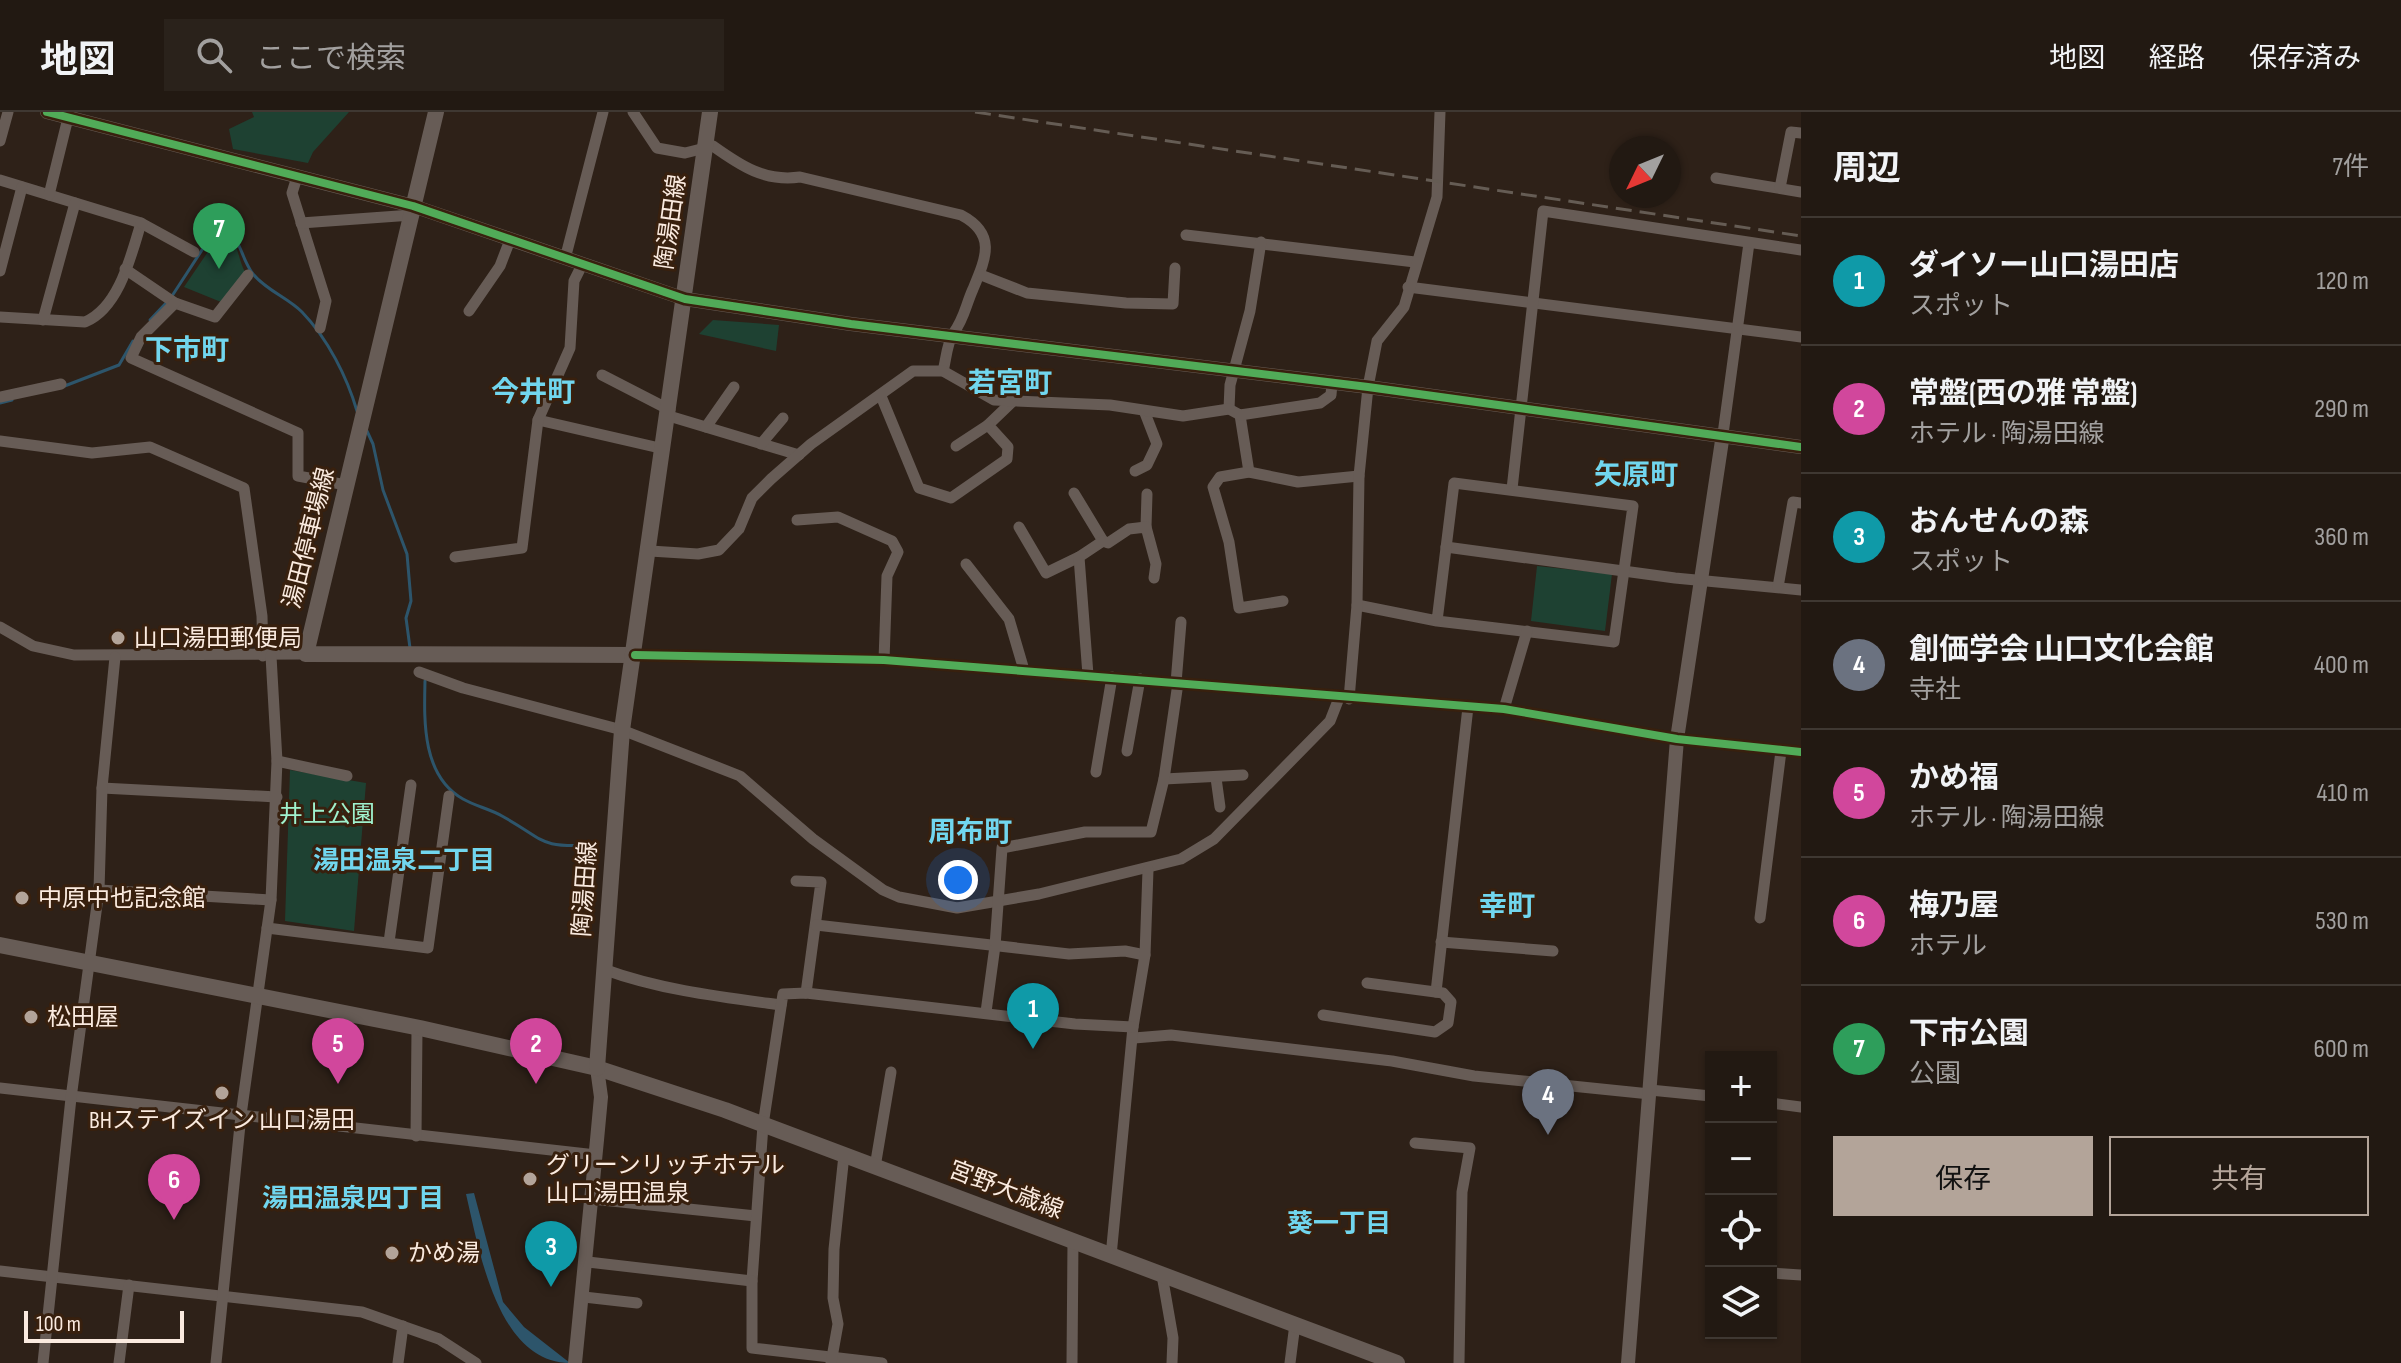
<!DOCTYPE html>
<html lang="ja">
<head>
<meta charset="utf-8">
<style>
	:root { --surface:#221912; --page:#2a221b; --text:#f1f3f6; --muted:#a2a09f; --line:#3f3832; --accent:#b3a499 }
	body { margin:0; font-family:"Sofia Sans Condensed","Noto Sans JP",sans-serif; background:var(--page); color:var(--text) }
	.controls { position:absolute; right:24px; bottom:24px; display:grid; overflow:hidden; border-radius:0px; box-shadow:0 2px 6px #0004 }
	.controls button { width:72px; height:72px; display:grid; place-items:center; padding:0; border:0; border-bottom:2px solid var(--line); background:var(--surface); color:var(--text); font:40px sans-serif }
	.compass { position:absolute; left:1609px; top:24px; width:72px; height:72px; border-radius:50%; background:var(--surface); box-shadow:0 2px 6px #0004; rotate:227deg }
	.scale { position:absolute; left:24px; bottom:20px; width:160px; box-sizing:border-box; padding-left:8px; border:4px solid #faeadf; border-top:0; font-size:22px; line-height:28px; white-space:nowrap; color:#faeadf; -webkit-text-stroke:6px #38200e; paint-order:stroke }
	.you { position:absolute; left:958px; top:768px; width:28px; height:28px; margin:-20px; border:6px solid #fff; border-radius:50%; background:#1a73e8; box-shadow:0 0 0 12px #1a73e833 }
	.badge { display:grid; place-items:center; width:52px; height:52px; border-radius:50%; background:var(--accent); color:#fff; font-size:26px; font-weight:700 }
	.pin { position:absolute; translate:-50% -66px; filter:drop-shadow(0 2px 4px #0008) }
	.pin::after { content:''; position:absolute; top:42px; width:28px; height:24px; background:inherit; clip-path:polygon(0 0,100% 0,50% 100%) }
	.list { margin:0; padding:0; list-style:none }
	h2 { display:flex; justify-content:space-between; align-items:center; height:104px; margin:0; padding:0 32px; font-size:34px }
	h2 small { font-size:26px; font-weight:400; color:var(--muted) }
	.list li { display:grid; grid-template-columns:52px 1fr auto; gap:24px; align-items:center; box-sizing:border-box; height:128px; padding:0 32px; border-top:2px solid var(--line) }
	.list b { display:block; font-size:30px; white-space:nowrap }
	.list p { margin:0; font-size:26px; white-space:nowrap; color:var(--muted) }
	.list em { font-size:26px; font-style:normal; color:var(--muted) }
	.actions { display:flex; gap:16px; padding:24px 32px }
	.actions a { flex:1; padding:18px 0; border:2px solid var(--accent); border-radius:0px; text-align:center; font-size:28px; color:var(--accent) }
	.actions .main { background:var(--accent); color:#111 }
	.icon { flex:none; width:44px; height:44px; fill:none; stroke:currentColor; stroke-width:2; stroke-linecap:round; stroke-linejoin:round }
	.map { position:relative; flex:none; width:1801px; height:1251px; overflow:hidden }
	header { display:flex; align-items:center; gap:48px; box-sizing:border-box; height:112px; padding:0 40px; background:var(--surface); border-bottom:2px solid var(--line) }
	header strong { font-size:38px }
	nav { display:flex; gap:44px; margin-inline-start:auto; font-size:28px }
	.search { width:560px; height:72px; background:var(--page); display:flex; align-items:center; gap:20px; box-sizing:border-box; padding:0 28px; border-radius:0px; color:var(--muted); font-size:30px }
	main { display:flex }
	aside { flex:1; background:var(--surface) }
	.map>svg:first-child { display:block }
	.green { fill:#1e4132 }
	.water { fill:#2d556b }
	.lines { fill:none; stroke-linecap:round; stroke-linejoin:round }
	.stream { stroke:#2d556b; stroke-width:3 }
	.minor { stroke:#675c56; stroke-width:11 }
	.tertiary { stroke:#675c56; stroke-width:14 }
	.secondary { stroke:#675c56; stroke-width:16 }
	.rail { stroke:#655c54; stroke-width:3; stroke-dasharray:16 8; stroke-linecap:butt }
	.cycleway-casing { stroke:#38200e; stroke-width:13 }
	.cycleway { stroke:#51ab58; stroke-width:8 }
	.poi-dot { fill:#b3a499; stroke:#38200e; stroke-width:3 }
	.labels { text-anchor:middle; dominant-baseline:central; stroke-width:6; stroke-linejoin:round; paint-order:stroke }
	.street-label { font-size:24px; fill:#faeadf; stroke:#38200e }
	.poi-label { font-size:24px; fill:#faeadf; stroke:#38200e; text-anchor:start }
	.park-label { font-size:24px; fill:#9ff1cd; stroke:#38200e }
	.neighbourhood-label { font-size:26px; font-weight:bold; fill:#71d6ee; stroke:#38200e }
	.quarter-label { font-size:28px; font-weight:bold; fill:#71d6ee; stroke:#38200e }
</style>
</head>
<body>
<header>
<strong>地図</strong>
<div class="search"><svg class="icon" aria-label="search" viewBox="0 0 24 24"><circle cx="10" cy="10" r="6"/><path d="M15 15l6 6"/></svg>ここで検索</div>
<nav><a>地図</a><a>経路</a><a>保存済み</a></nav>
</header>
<main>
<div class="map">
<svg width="1801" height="1251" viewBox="0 0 1801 1251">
	<rect width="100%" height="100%" fill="#2e2118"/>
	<g class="green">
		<path d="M252,0H349L313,40L308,51L233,37L229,17L254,5Z"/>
		<path d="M220,122C239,124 237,146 245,160L221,190L184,175Z"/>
		<path d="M713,208L779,213L776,239L699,222Z"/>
		<path d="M1537,454L1612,462L1605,519L1531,509Z"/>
		<path d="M290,658L366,671L354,819L285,809Z"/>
	</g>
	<path class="water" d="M474,1081L503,1190L524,1215L570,1251C497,1251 479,1137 466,1082Z"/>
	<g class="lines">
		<g class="stream">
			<path d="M172,184L215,118H229C241,130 242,148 253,162C266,178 288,186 302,200C328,227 347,265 357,299"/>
			<path d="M150,208L167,190"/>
			<path d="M62,275L119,253L133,229"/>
			<path d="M0,291L12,288"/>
			<path d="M366,317L373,332L383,378L407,442L411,489L406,506L410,536"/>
			<path d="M425,569C424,609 422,664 463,687C475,694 490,697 502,704C547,729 538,736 593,733"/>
		</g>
		<g class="minor">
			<path d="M633,0L657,36L685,41L713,34C741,54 765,70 800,65L961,103C997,122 986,146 973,177C965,195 965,205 953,222C947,231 946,248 943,259"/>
			<path d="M0,29L8,0"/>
			<path d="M297,65L292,81L326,189L320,216"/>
			<path d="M1716,66L1801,80"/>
			<path d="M0,68L141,111C131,144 119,196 85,210L0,205"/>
			<path d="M1780,76L1791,20L1801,21"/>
			<path d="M49,83L68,6"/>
			<path d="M141,111L194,140"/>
			<path d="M301,111L412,103"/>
			<path d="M1186,123L1415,150"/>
			<path d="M565,147L603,0"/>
			<path d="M125,157L175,191L215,205L248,163"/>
			<path d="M0,159L22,75"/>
			<path d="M981,163L1027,181L1126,191L1173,192L1175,156"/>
			<path d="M1408,175L1801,225"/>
			<path d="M175,191L141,225L131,246L298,321V364L346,373"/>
			<path d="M469,199L500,154L510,128"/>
			<path d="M43,208L75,91"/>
			<path d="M602,263L670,298"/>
			<path d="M881,284L919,376L951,386L1007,347L1008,335L988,313L1012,290"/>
			<path d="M0,285L61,272"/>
			<path d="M1229,297L1230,273L1250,199L1261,130"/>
			<path d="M1240,303L1249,360"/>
			<path d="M669,304L799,343"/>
			<path d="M538,308L664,337"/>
			<path d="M706,315L734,275"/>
			<path d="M1723,322L1749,131"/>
			<path d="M0,329L92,341L150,335L244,376L262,504L263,544"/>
			<path d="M761,332L783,306"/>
			<path d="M956,334L988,313"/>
			<path d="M1135,359L1147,353L1157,332L1145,301"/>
			<path d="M1512,377L1543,99L1801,138"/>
			<path d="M1074,381L1103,429"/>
			<path d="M797,408L838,405L892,429L898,440L887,464L884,548"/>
			<path d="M1019,415L1046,461L1079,445"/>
			<path d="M1146,415L1147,382"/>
			<path d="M1446,435L1675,466L1801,478"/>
			<path d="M650,439L698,442L719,438L739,417L752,386L771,367L811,332L913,259H943L994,288L1110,293L1183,304L1229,297L1240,303L1320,291L1331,283L1332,271"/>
			<path d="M455,445L522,436L538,308L570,236L574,169L582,153"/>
			<path d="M966,452L1009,507L1024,558"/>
			<path d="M1778,475L1793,390L1801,391"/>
			<path d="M1283,489L1239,496L1229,430L1213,375L1220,365L1249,360L1298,370L1359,364"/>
			<path d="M1357,493L1437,509L1614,530L1633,394L1454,371L1437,509"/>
			<path d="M0,515L33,534L74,543L306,542"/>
			<path d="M635,543L884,548L1504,597L1677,627L1801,640"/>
			<path d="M419,560L463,576L622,618L740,664L813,727L883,778L899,785L957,796L1039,782L1181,747L1214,727L1330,609L1339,586"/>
			<path d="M1088,563L1079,445L1103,429L1108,431L1129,417L1146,415L1156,452L1154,466"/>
			<path d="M1176,571L1181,510"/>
			<path d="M1349,587L1357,493L1359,364L1368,275L1377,229L1404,195L1437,85L1440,0"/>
			<path d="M1504,597L1527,519"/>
			<path d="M1127,639L1140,567"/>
			<path d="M277,649L347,664"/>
			<path d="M1096,660L1112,565"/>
			<path d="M1216,666L1220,695"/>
			<path d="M1164,667L1243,663"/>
			<path d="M102,676L277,685"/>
			<path d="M796,769L821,770L806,881"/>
			<path d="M99,778L271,788"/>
			<path d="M1760,806L1781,639"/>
			<path d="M816,813L1069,842L1125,839L1145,843"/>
			<path d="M267,816L428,836L449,684"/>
			<path d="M389,830L411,673"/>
			<path d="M1441,830L1553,839"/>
			<path d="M603,857C660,878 721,885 781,893"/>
			<path d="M1436,880L1468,595"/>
			<path d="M986,900L995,834L1002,736L1085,720H1151L1164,667L1178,571"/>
			<path d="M1323,903L1435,920L1448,911L1451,890L1443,881L1367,871"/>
			<path d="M1134,926L1171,923L1392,949L1474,964L1650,982"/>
			<path d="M0,976L596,1043"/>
			<path d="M1650,978L1711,984"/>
			<path d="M1771,991L1801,995"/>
			<path d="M416,1024L417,917"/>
			<path d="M1415,1031L1470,1036L1462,1080L1459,1251"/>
			<path d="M875,1055L891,960"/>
			<path d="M592,1087L756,1104"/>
			<path d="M1111,1144L1133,915L1145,843L1148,758"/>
			<path d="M588,1150L752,1169L763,1013L783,882L806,881L1075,912L1133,915"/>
			<path d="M0,1159L362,1200L439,1227L476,1251"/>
			<path d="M1771,1161L1801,1163"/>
			<path d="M1162,1163L1173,1226L1172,1251"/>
			<path d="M752,1169V1236L882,1251"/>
			<path d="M584,1185L637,1191"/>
			<path d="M43,1251L71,986L99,778L102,676L115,545"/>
			<path d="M119,1251L129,1173"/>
			<path d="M216,1251L241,1003L271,788L277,649L271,544"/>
			<path d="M398,1251L403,1214"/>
			<path d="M831,1251L838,1212L833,1186L834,1137L844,1043"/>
			<path d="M1072,1251L1073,1129"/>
			<path d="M1290,1251L1295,1212"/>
		</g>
		<g class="tertiary">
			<path d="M47,0L413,94L685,187L851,212L1368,275L1801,335"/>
			<path d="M575,1251L597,1028L601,985L597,956"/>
			<path d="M1628,1251L1677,627L1723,322"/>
		</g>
		<g class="secondary">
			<path d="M436,0L306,542L635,543"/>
			<path d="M0,833L420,916L597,956L725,998L1397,1251"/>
			<path d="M597,956L622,618L710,0"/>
		</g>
		<path class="rail" d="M975,0L1801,124"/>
		<defs>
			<g id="cycleway">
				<path d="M47,0L413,94L685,187L851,212L1368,275L1801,335"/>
				<path d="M635,543L884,548L1504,597L1677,627L1801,640"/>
			</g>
		</defs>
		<use href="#cycleway" class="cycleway-casing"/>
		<use href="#cycleway" class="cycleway"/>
	</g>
	<g class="poi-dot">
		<circle cx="118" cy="526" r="8"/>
		<circle cx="22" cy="786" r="8"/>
		<circle cx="31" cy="905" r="8"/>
		<circle cx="222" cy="981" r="8"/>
		<circle cx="530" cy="1067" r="8"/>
		<circle cx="392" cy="1141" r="8"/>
	</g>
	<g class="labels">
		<g class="street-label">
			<text transform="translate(671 110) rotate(-82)">陶湯田線</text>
			<text transform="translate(309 426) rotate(-76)">湯田停車場線</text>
			<text transform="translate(585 777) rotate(-86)">陶湯田線</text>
			<text transform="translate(1006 1078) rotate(21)">宮野大歳線</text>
		</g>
		<g class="poi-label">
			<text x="134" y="526">山口湯田郵便局</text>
			<text x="38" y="786">中原中也記念館</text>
			<text x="47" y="905">松田屋</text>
			<text x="222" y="1008" text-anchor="middle">BHステイズイン 山口湯田</text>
			<text x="546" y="1053">グリーンリッチホテル<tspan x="546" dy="28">山口湯田温泉</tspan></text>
			<text x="408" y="1141">かめ湯</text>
		</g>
		<g class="park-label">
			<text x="327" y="702">井上公園</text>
		</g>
		<g class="neighbourhood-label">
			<text x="404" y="749">湯田温泉二丁目</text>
			<text x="353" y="1087">湯田温泉四丁目</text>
			<text x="1339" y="1112">葵一丁目</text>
		</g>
		<g class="quarter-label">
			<text x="187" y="238">下市町</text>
			<text x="1010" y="271">若宮町</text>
			<text x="533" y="280">今井町</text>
			<text x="1636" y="363">矢原町</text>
			<text x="970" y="720">周布町</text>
			<text x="1507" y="794">幸町</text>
		</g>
	</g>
</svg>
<div class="controls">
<button>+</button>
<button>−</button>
<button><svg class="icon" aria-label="locate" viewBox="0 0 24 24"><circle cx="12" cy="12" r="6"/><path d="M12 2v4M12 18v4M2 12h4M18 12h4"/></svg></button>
<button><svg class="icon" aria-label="layers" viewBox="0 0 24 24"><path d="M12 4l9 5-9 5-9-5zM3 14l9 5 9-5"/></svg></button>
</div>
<svg class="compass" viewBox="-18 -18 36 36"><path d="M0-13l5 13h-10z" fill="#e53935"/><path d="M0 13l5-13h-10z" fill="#a2a09f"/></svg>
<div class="scale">100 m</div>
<div class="you"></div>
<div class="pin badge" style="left:1033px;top:937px;background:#0f9aa8">1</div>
<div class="pin badge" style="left:536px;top:972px;background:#d1479c">2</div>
<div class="pin badge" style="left:551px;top:1175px;background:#0f9aa8">3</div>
<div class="pin badge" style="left:1548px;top:1023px;background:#6b7280">4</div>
<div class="pin badge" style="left:338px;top:972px;background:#d1479c">5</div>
<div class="pin badge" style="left:174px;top:1108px;background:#d1479c">6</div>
<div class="pin badge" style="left:219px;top:157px;background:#2e9e5b">7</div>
</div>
<aside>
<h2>周辺<small>7件</small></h2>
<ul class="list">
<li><span class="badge" style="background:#0f9aa8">1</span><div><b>ダイソー山口湯田店</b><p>スポット</p></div><em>120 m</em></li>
<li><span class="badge" style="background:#d1479c">2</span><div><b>常盤(西の雅 常盤)</b><p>ホテル · 陶湯田線</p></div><em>290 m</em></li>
<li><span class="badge" style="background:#0f9aa8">3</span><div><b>おんせんの森</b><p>スポット</p></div><em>360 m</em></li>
<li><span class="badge" style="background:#6b7280">4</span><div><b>創価学会 山口文化会館</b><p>寺社</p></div><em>400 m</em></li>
<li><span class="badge" style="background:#d1479c">5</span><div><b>かめ福</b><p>ホテル · 陶湯田線</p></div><em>410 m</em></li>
<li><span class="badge" style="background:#d1479c">6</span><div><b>梅乃屋</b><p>ホテル</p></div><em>530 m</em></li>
<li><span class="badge" style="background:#2e9e5b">7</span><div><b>下市公園</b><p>公園</p></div><em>600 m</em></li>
</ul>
<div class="actions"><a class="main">保存</a><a>共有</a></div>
</aside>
</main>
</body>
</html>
